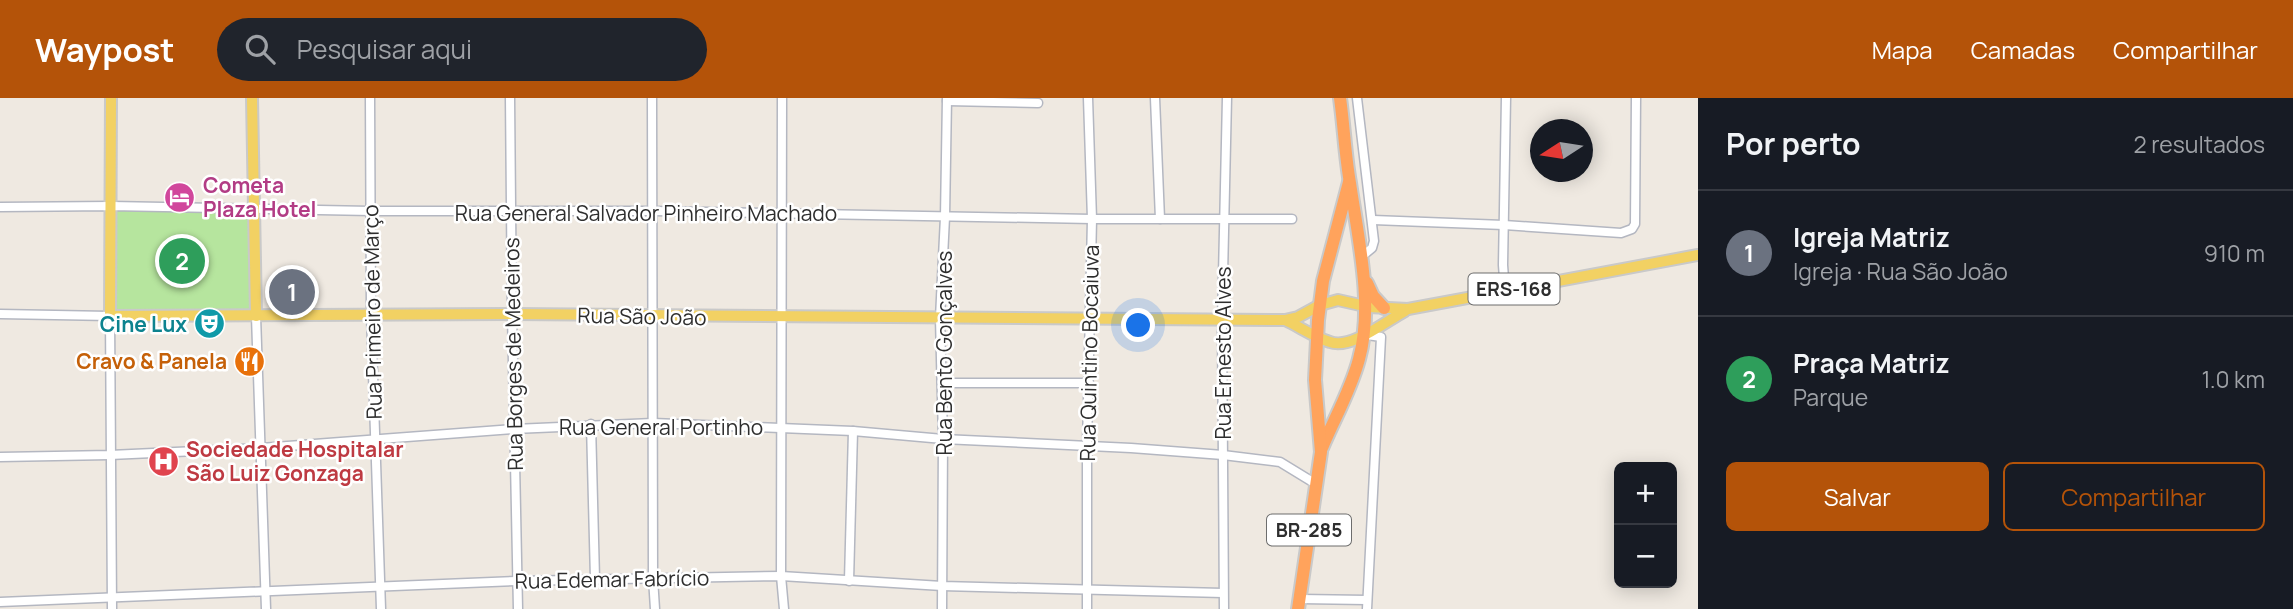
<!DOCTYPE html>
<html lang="pt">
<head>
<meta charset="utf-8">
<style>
	:root { --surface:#171b24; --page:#20242c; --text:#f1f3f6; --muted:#9ea1a6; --line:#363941; --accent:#b45309 }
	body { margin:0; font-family:Manrope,sans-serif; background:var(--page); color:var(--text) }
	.controls { position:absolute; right:21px; bottom:21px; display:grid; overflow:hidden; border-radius:10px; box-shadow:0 4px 18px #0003 }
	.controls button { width:63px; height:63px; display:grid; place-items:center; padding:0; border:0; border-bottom:2px solid var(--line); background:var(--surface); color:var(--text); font:35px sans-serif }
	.compass { position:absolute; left:1530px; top:21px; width:63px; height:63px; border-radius:50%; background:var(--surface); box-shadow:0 4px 18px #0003; rotate:258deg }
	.you { position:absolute; left:1139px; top:228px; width:24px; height:24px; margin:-18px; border:5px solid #fff; border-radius:50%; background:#1a73e8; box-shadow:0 0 0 10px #1a73e833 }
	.badge { display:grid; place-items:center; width:46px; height:46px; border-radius:50%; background:var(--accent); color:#fff; font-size:23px; font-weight:700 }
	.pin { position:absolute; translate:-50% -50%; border:4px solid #fff; box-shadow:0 2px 7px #0006 }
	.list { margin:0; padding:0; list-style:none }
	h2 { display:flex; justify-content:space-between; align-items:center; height:91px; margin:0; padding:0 28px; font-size:30px }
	h2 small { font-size:23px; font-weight:400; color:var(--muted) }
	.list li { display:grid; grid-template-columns:46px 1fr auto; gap:21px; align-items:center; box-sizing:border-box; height:126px; padding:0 28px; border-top:2px solid var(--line) }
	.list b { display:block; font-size:26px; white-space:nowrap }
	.list p { margin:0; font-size:23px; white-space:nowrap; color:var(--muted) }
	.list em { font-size:23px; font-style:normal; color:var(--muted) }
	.actions { display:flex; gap:14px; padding:21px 28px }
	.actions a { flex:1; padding:16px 0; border:2px solid var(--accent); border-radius:10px; text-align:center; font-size:24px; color:var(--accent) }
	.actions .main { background:var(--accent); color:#fff }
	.icon { flex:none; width:38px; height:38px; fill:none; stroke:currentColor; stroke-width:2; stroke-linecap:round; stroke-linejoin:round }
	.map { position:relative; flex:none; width:1698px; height:511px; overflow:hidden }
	header { display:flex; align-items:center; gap:42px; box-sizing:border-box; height:98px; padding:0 35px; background:var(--accent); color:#fff }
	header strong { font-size:33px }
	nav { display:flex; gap:38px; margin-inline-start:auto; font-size:24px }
	.search { width:490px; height:63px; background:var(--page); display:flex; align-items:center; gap:18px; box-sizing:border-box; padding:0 24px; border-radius:38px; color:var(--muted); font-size:26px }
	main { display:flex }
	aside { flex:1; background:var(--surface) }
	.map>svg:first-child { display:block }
	.green { fill:#b6e59e }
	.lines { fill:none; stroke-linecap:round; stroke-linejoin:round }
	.minor-casing { stroke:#b4b7c1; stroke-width:11 }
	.major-casing { stroke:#c9c9c9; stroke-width:14 }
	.highway-casing { stroke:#c9c9c9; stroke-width:16 }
	.minor { stroke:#fff; stroke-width:8 }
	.major { stroke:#f2d163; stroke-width:10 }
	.highway { stroke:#ffa35c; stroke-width:12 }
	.labels { text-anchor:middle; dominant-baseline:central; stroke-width:5; stroke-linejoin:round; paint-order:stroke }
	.shield { fill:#fff; stroke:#6d6d6d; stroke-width:2 }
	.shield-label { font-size:19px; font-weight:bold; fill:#2e2e2e }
	.hotel-label { font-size:21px; font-weight:bold; fill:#b23c85; stroke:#fff; text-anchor:start }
	.street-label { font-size:21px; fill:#2e2e2e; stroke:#fff }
	.culture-label { font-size:21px; font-weight:bold; fill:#0d838f; stroke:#fff; text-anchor:end }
	.food-label { font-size:21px; font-weight:bold; fill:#c56008; stroke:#fff; text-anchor:end }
	.health-label { font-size:21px; font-weight:bold; fill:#be3a42; stroke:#fff; text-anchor:start }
</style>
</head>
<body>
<header>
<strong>Waypost</strong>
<div class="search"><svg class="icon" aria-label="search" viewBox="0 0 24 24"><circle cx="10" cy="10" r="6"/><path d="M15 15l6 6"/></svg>Pesquisar aqui</div>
<nav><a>Mapa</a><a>Camadas</a><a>Compartilhar</a></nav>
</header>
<main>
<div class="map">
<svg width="1698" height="511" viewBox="0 0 1698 511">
	<rect width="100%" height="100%" fill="#efe9e1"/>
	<path class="green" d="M112,111L253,114V213L112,215Z"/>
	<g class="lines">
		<defs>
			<g id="minor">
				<path d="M370,0L371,217L381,511"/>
				<path d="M510,0L512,216L518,511"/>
				<path d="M652,0L653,480L655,511"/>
				<path d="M782,0L781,478L784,511"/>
				<path d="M1155,0L1160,121"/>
				<path d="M1357,0L1374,143L1372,150L1361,159"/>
				<path d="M947,3L1038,5"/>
				<path d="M0,109L111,108L371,113H653L1092,121H1292"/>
				<path d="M1373,122L1504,127L1621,135L1632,131L1635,126L1636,0"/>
				<path d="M1505,193L1503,167L1506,0"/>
				<path d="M0,216L110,218L112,511"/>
				<path d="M256,218L266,511"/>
				<path d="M1367,237L1381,239L1367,511"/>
				<path d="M942,285H1089"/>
				<path d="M591,326L595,481"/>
				<path d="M0,359L110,357L261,350L514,331L653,325L853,333L943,341L1131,350L1223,357L1280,364L1316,386"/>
				<path d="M849,483L853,333"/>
				<path d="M1300,501L1367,502"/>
				<path d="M0,504L517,483L781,478L942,488L1223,495"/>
				<path d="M942,511L943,341L940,220L945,119L947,0"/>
				<path d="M1087,511V348L1092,121L1088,0"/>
				<path d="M1224,511L1222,222L1227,0"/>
			</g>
			<g id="major">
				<path d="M111,0L110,218L512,216L1285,222L1298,219L1320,207L1338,202L1369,209L1408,211L1698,157"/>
				<path d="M252,0L256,218"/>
				<path d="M1285,222C1300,229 1314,239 1330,244C1351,252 1386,223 1405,213"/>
			</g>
			<g id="highway">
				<path d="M1367,185L1373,198L1384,210"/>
				<path d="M1322,350C1334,321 1351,292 1359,261C1374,207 1358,140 1350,85C1345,57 1344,28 1340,0"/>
				<path d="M1298,511L1321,354L1315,282L1318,222L1323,183L1349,84"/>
			</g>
		</defs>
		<use href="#minor" class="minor-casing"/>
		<use href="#major" class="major-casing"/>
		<use href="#highway" class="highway-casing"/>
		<use href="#minor" class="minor"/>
		<use href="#major" class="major"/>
		<use href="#highway" class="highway"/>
	</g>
	<defs>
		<symbol id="hotel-disc" viewBox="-11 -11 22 22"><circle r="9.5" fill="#d1479c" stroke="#fff"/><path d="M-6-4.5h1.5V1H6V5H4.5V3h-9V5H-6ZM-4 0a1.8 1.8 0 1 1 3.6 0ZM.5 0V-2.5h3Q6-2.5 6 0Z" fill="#fff"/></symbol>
		<symbol id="theatre-disc" viewBox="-11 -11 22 22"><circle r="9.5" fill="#0f9aa8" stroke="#fff"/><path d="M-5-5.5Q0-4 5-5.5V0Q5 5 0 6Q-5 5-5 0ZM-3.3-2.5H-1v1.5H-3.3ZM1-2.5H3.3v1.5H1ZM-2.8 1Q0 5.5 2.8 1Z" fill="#fff"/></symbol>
		<symbol id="restaurant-disc" viewBox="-11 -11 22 22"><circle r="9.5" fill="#e8710a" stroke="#fff"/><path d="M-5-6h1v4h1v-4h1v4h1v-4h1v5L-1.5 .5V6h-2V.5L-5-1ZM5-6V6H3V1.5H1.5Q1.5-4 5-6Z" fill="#fff"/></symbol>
		<symbol id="hospital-disc" viewBox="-11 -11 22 22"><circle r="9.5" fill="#e0444e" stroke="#fff"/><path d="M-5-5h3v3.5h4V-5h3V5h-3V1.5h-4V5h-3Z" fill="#fff"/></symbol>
	</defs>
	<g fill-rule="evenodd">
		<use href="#hotel-disc" x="162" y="82" width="35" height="35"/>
		<use href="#theatre-disc" x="192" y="208" width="35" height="35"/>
		<use href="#restaurant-disc" x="232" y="246" width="35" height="35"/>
		<use href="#hospital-disc" x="146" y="346" width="35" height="35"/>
	</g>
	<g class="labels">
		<g class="shield">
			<rect x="1468.5" y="175.5" width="91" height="31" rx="5"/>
			<rect x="1267" y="416.5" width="84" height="31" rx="5"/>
		</g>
		<g class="shield-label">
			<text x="1514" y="191">ERS-168</text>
			<text x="1309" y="432">BR-285</text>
		</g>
		<g class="hotel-label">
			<text x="203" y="87">Cometa<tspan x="203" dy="24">Plaza Hotel</tspan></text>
		</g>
		<g class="street-label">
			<text x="646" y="115">Rua General Salvador Pinheiro Machado</text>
			<text transform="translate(372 214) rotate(-91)">Rua Primeiro de Março</text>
			<text transform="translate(642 218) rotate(1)">Rua São João</text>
			<text transform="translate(944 255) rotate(-90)">Rua Bento Gonçalves</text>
			<text transform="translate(1089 255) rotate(-89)">Rua Quintino Bocaiuva</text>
			<text transform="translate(1223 255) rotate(-90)">Rua Ernesto Alves</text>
			<text transform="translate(513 256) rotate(-91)">Rua Borges de Medeiros</text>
			<text x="661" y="329">Rua General Portinho</text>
			<text transform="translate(612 481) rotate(-1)">Rua Edemar Fabrício</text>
		</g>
		<g class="culture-label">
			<text x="187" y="226">Cine Lux</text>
		</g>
		<g class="food-label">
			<text x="227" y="263">Cravo &amp; Panela</text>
		</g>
		<g class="health-label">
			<text x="186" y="351">Sociedade Hospitalar<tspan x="186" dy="24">São Luiz Gonzaga</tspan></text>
		</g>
	</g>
</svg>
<div class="controls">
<button>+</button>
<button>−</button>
</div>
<svg class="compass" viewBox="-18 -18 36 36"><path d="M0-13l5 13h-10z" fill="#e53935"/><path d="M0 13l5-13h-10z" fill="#9ea1a6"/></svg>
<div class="you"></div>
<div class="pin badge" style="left:292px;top:194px;background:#6b7280">1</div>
<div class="pin badge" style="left:182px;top:163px;background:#2e9e5b">2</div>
</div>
<aside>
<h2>Por perto<small>2 resultados</small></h2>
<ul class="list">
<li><span class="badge" style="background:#6b7280">1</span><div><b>Igreja Matriz</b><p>Igreja · Rua São João</p></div><em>910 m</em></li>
<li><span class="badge" style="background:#2e9e5b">2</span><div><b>Praça Matriz</b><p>Parque</p></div><em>1.0 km</em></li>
</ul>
<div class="actions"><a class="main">Salvar</a><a>Compartilhar</a></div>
</aside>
</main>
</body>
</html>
